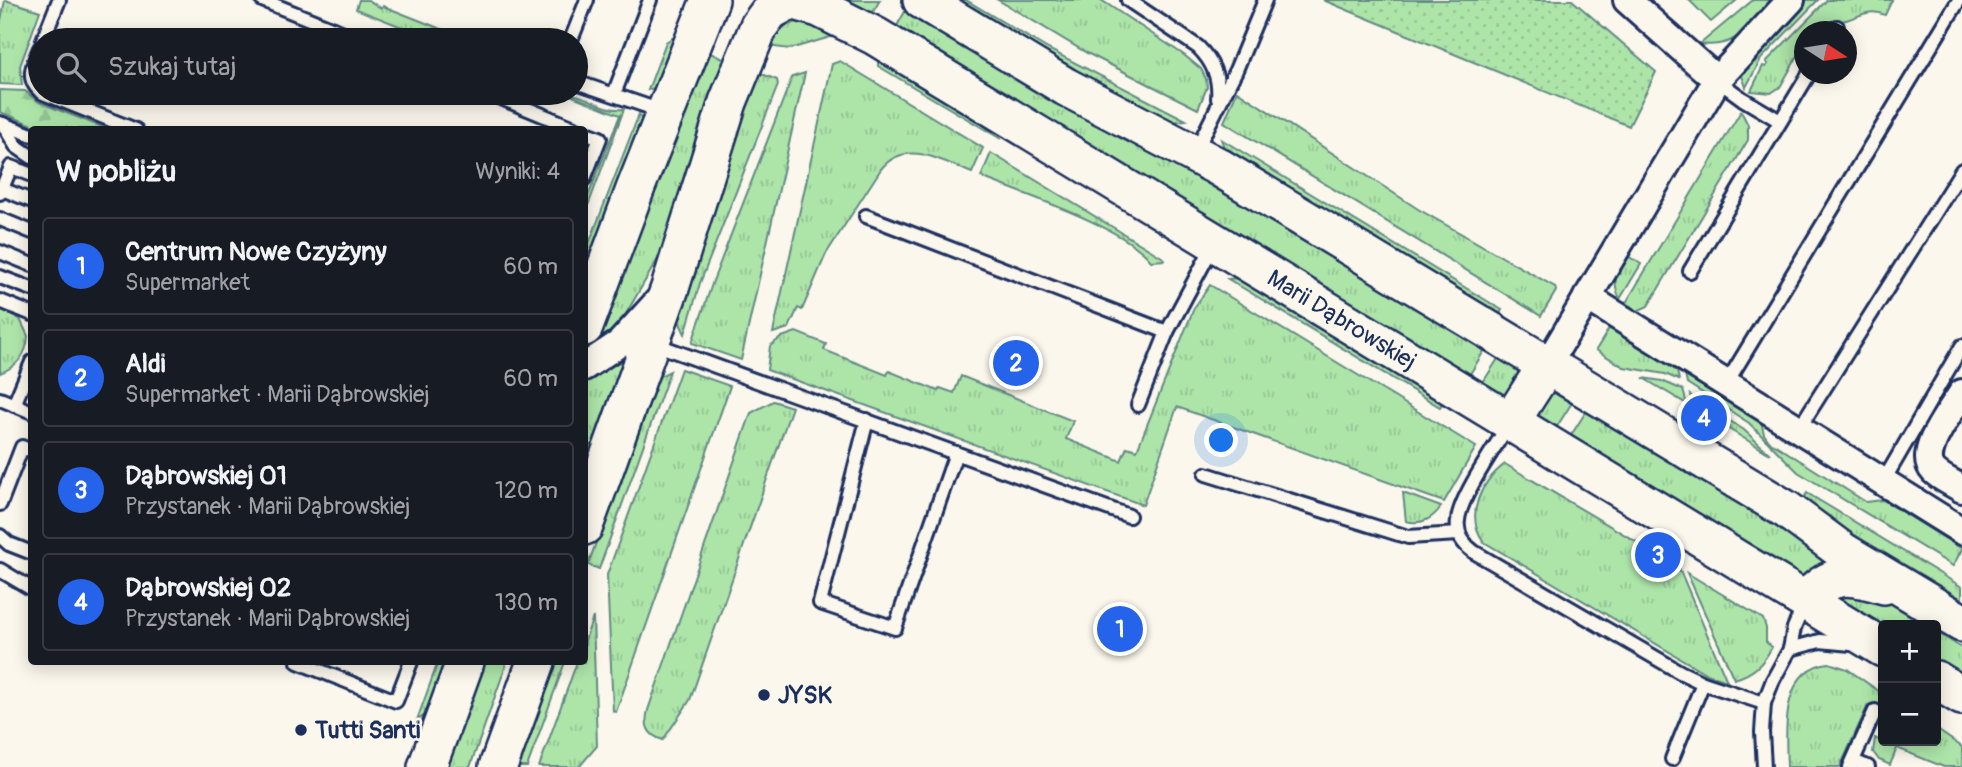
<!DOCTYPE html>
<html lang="pl">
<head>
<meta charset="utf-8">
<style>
	:root { --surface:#171b24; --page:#242831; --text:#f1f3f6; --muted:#9ea1a6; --line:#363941; --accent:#2563eb }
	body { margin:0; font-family:Pangolin,sans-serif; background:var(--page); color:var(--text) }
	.controls { position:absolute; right:21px; bottom:21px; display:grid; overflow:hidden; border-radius:7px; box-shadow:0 4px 18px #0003 }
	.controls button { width:63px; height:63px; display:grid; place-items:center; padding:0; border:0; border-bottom:2px solid var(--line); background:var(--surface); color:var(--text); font:35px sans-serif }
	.compass { position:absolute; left:1794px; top:21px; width:63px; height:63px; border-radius:50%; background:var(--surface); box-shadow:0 4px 18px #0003; rotate:102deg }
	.you { position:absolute; left:1222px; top:441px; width:24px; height:24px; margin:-18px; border:5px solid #fff; border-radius:50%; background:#1a73e8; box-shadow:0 0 0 10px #1a73e833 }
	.badge { display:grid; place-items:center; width:46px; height:46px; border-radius:50%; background:var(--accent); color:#fff; font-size:23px; font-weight:700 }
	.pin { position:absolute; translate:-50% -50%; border:4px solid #fff; box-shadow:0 2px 7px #0006 }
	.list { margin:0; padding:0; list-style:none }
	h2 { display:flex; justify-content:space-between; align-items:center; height:91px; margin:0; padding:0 28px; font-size:30px }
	h2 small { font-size:23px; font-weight:400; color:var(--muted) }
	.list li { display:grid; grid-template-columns:46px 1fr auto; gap:21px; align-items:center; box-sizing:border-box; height:98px; margin:0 14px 14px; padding:0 14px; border:2px solid var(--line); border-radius:7px }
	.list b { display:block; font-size:26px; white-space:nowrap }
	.list p { margin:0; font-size:23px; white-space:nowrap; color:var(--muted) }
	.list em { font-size:23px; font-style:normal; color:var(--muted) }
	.icon { flex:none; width:38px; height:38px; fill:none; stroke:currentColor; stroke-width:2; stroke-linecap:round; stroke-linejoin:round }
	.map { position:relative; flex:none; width:1962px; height:767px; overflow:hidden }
	.search { position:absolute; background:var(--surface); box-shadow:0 4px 18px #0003; left:28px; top:28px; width:560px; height:77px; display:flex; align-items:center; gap:18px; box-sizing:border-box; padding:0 24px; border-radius:38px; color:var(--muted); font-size:26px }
	.panel { position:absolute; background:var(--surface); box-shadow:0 4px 18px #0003; left:28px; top:126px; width:560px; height:539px; border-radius:7px }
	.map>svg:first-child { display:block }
	.grass { fill:url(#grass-tufts); stroke:#648a84; stroke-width:2 }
	.forest { fill:url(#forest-firs); stroke:#648a84; stroke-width:2 }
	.park { fill:url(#park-dots); stroke:#648a84; stroke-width:2 }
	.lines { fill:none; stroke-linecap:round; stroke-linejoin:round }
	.lane-casing { stroke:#1b2f5e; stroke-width:18 }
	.street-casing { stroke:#1b2f5e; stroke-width:32 }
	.secondary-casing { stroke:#1b2f5e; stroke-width:42 }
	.lane { stroke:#fbf7ec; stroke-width:12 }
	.street { stroke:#fbf7ec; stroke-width:26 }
	.secondary { stroke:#fbf7ec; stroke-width:37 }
	.poi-dot { fill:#1b2f5e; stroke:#fbf7ec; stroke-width:2.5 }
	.labels { text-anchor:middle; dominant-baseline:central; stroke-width:5; stroke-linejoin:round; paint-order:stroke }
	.street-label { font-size:24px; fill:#1b2f5e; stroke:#fbf7ec }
	.poi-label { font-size:24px; font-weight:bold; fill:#1b2f5e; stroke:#fbf7ec; text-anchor:start }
</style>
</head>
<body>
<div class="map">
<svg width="1962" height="767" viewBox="0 0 1962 767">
	<defs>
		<pattern id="grass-tufts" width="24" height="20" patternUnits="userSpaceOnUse" patternTransform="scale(1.75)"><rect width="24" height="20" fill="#ade5a9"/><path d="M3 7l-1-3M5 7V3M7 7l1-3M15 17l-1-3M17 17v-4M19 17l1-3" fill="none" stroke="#94c594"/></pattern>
		<pattern id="forest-firs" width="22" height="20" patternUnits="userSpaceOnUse" patternTransform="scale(1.75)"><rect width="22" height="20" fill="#ade5a9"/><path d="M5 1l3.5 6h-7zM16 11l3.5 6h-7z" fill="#94c594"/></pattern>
		<pattern id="park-dots" width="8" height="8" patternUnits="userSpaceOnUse" patternTransform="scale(1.75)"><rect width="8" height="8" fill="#ade5a9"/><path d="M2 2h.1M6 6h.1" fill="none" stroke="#94c594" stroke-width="1.8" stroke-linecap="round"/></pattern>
	</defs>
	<rect width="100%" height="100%" fill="#fbf7ec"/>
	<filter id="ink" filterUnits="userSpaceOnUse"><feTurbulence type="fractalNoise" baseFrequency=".0143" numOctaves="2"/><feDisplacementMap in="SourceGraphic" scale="14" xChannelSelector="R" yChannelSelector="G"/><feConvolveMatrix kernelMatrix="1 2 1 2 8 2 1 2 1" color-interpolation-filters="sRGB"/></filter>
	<g filter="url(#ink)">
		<g class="grass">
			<path d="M5,0L40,11L20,66L22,85L0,84V25Z"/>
			<path d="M359,0H368L381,8L383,6L469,40H435L356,9Z"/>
			<path d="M843,0H880L870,17Z"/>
			<path d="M954,0H966L1048,49L1186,120L1172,122L1072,72Z"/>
			<path d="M998,0H1101L1184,55L1201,69L1206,79L1207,87L1198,109L1087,53Z"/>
			<path d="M1689,0H1737L1711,22Z"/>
			<path d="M1753,0H1774C1751,24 1737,50 1700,44Z"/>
			<path d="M1807,0H1818L1761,59L1746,87L1741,73L1777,30Z"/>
			<path d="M1827,0H1892L1885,15C1870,8 1860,16 1846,20C1837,23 1827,23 1817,24L1813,31L1804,32V45L1780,87L1771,93L1751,91L1763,66L1766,67L1768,64L1766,62Z"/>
			<path d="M907,8L1163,152L1487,346L1467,379L894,31Z"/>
			<path d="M801,21L841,34L790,49L767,46C775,32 785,24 801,21Z"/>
			<path d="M672,38L677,39L658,87L648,90L666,42Z"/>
			<path d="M707,52L728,60L663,250L620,324L614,332L594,346L648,200Z"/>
			<path d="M878,57L950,99L1001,139L878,66Z"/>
			<path d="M840,61L983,148L972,173C942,161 906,138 881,169L826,254L802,310L798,308L789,328L773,333L832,64Z"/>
			<path d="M757,72L777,80L778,85L700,283L685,334L678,319Z"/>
			<path d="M805,73L797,108L741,360L692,343L713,281L792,77Z"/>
			<path d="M1237,91L1418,209L1555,287L1556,291L1541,316L1224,122Z"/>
			<path d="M565,93C586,93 603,112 624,109L585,214V204L620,115Z"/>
			<path d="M1741,111L1748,125V140L1648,306L1635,312L1624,306Z"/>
			<path d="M639,114L643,123L596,248L585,254Z"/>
			<path d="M1221,139L1502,310L1497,318L1225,150Z"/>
			<path d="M991,153L1165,259V260L1151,261C1125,227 1023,194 981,177Z"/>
			<path d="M1626,255L1641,264L1620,299C1611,282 1617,271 1626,255Z"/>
			<path d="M1239,278L1444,400L1440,407L1228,279Z"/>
			<path d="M1210,285L1476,447L1444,502L1177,407L1143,505L767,370L770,346L782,337L796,332L826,344L824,350L887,375L889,371L938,391L940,388L954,393L961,376L1073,421L1066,439L1121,461L1127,447L1137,450L1194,308Z"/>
			<path d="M0,308L20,319L28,336C27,354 17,367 0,373Z"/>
			<path d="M1610,327L1676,367L1679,380L1665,374L1624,367L1596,350Z"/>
			<path d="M1501,354C1520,369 1523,372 1509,393L1500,395L1480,387Z"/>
			<path d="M625,357L627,359L585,479V378L599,374Z"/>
			<path d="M681,369L730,386L616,712L613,711L607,575Z"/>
			<path d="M670,371L599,569L588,565L653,383L660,376Z"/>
			<path d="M1684,372L1761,421L1764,434L1769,441L1866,502L1883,500L1962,549L1953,566L1798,472L1749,423L1687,383Z"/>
			<path d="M1643,378L1662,381L1683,390L1687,404Z"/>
			<path d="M1558,390L1575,398L1554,431L1539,419L1537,411L1548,392Z"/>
			<path d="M1690,395L1744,430L1770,454L1694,408Z"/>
			<path d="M773,401L792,407L690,700L663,740C647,735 644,725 648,710L751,413Z"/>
			<path d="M1589,407L1846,562L1805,582L1568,440Z"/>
			<path d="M1505,464L1647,548L1645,553L1667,565L1669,562L1679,568L1727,681L1707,674L1484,542C1464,515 1481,482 1505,464Z"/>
			<path d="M1403,493L1441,507C1432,519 1422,525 1406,521Z"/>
			<path d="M1807,493L1962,587V599L1801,503Z"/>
			<path d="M1687,573L1763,619L1766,628V642L1772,647C1763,664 1753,674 1734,679Z"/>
			<path d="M1832,594L1876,595L1925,625H1883V631L1830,599Z"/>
			<path d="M593,617L597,746L579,767H539L577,662H584L585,640Z"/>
			<path d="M1936,632L1962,648V679L1936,663Z"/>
			<path d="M438,662H448L428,714L417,720Z"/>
			<path d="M482,662H506L505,668L470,767H444Z"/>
			<path d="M552,662H565L527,767H515Z"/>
			<path d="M1829,663L1847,669L1883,694V711L1868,705L1840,767H1787C1786,732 1780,668 1829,663Z"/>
			<path d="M1936,729L1962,747V767H1944L1897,748L1890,765L1879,760L1873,752L1875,738L1892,747L1895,741H1936Z"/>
		</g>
		<path class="forest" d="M0,90L25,91L39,102L107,129H43L0,112Z"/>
		<path class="park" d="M1323,0H1572L1656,72L1629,126Z"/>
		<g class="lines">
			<defs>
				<g id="lane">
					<path d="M262,0L361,40"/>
					<path d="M1128,0L1198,47C1213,62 1220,78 1218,99"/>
					<path d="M1834,32L1837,27"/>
					<path d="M43,40L59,0"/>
					<path d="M571,40L587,0"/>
					<path d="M40,48C34,63 25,78 40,91"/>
					<path d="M1717,80L1743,99L1780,121"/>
					<path d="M576,82L661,111"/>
					<path d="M43,93L136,130"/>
					<path d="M489,93L579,130"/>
					<path d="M614,94L650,0"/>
					<path d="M0,123L32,135"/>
					<path d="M3,124L16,146L32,157"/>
					<path d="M584,132L600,138L584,179"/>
					<path d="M1195,152L1236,70L1265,0"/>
					<path d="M2,189L32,201"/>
					<path d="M0,193L11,167L32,175"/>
					<path d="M866,216L1167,332L1214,244"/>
					<path d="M0,219L32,232"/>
					<path d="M0,252L32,265"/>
					<path d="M1690,271L1809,74"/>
					<path d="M0,277L32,289"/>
					<path d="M0,301L32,314"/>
					<path d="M652,343L1129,516"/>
					<path d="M1726,384L1959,0"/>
					<path d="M0,399L32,412"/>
					<path d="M14,405L32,362"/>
					<path d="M1138,405L1167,332"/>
					<path d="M867,420L820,603L895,628L956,453"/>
					<path d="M1509,424C1496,446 1460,497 1458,520C1456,534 1463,544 1474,552L1680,672L1703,683L1764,703"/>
					<path d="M1798,430L1962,170"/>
					<path d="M1206,474L1408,537L1459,534"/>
					<path d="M1883,482L1962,346"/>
					<path d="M0,504L22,447L32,451"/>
					<path d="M0,536L9,544L32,553"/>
					<path d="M0,570L32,589"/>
					<path d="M1790,649L1820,641L1851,644"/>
					<path d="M298,662L396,701L411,662"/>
					<path d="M1672,759L1703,683"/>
					<path d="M1853,761L1868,767"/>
					<path d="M1764,767L1762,732L1764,703L1773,680L1790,649L1794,628L1804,605"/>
					<path d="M1850,767L1875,711"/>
				</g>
				<g id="street">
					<path d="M1627,0L1717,80"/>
					<path d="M1587,297L1962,531"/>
					<path d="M1547,365L1717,80L1791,0"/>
					<path d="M584,367L620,343L661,298"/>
					<path d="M1962,393C1952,410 1916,453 1934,471C1941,478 1953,483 1962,489"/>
				</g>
				<g id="secondary">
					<path d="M922,0L1066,87L1217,166L1787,510L1845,553L1962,623"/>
					<path id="s1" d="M795,1L819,8L875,36L1883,648"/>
					<path d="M584,327L636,187L710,0"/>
					<path d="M1511,421L1547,365"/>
					<path d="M584,526L670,288L728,102L759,26L770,11L783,4"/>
					<path d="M1806,601C1830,571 1850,574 1884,585"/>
					<path d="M1936,680L1962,696"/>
					<path d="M427,767L465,662"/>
					<path d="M498,767L536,662"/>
				</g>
			</defs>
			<use href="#lane" class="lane-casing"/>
			<use href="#street" class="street-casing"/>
			<use href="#secondary" class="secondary-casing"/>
			<use href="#lane" class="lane"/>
			<use href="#street" class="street"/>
			<use href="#secondary" class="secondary"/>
		</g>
	</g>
	<g class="poi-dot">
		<circle cx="764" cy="695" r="7"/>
		<circle cx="301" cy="730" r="7"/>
	</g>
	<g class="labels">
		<g class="street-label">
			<text stroke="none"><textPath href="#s1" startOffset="634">Marii Dąbrowskiej</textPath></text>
		</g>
		<g class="poi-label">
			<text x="778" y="695">JYSK</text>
			<text x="315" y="730">Tutti Santi</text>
		</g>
	</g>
</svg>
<div class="controls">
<button>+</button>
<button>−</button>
</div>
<svg class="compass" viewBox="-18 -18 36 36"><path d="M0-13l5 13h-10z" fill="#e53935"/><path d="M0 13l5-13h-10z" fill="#9ea1a6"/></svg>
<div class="you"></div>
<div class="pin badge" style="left:1120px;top:629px">1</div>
<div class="pin badge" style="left:1016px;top:363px">2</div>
<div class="pin badge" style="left:1658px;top:555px">3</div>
<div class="pin badge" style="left:1704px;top:418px">4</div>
<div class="search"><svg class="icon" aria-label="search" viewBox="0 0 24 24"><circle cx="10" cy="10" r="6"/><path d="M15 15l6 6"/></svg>Szukaj tutaj</div>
<section class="panel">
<h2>W pobliżu<small>Wyniki: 4</small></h2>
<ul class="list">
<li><span class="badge">1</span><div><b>Centrum Nowe Czyżyny</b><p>Supermarket</p></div><em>60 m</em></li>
<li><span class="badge">2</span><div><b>Aldi</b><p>Supermarket · Marii Dąbrowskiej</p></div><em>60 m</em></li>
<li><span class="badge">3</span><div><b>Dąbrowskiej 01</b><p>Przystanek · Marii Dąbrowskiej</p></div><em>120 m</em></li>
<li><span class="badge">4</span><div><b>Dąbrowskiej 02</b><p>Przystanek · Marii Dąbrowskiej</p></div><em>130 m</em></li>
</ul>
</section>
</div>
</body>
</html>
